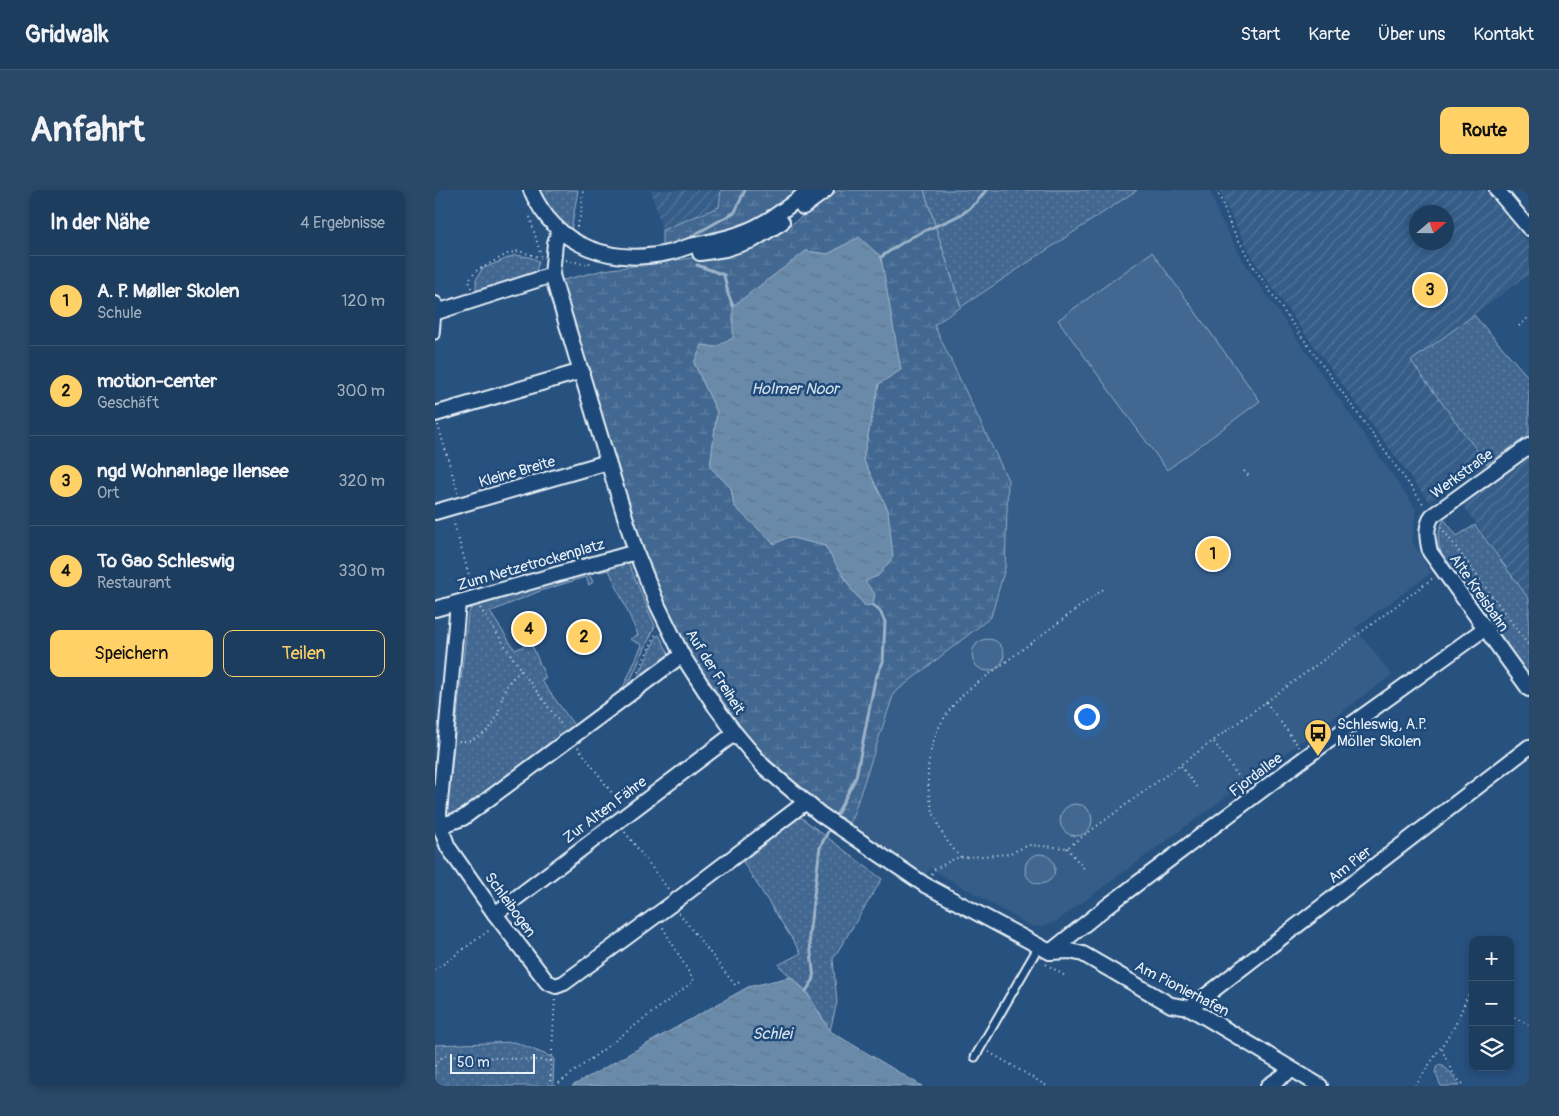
<!DOCTYPE html>
<html lang="de">
<head>
<meta charset="utf-8">
<style>
	:root { --surface:#1d3d5f; --page:#2a4868; --text:#f1f3f6; --muted:#a0aebd; --line:#3b5674; --accent:#ffd166 }
	body { margin:0; font-family:Pangolin,sans-serif; background:var(--page); color:var(--text) }
	.controls { position:absolute; right:15px; bottom:15px; display:grid; overflow:hidden; border-radius:10px; box-shadow:0 2px 8px #0003 }
	.controls button { width:45px; height:45px; display:grid; place-items:center; padding:0; border:0; border-bottom:1px solid var(--line); background:var(--surface); color:var(--text); font:25px sans-serif }
	.compass { position:absolute; left:974px; top:15px; width:45px; height:45px; border-radius:50%; background:var(--surface); box-shadow:0 2px 8px #0003; rotate:70deg }
	.scale { position:absolute; left:15px; bottom:12px; width:85px; box-sizing:border-box; padding-left:5px; border:2px solid #e8f1f8; border-top:0; font-size:14px; line-height:18px; white-space:nowrap; color:#e8f1f8; -webkit-text-stroke:4px #1f4a7a; paint-order:stroke }
	.you { position:absolute; left:651px; top:526px; width:18px; height:18px; margin:-12px; border:4px solid #fff; border-radius:50%; background:#1a73e8; box-shadow:0 0 0 8px #1a73e833 }
	.badge { display:grid; place-items:center; width:32px; height:32px; border-radius:50%; background:var(--accent); color:#111; font-size:16px; font-weight:700 }
	.pin { position:absolute; translate:-50% -50%; border:2px solid #fff; box-shadow:0 1px 5px #0006 }
	.list { margin:0; padding:0; list-style:none }
	h2 { display:flex; justify-content:space-between; align-items:center; height:65px; margin:0; padding:0 20px; font-size:21px }
	h2 small { font-size:16px; font-weight:400; color:var(--muted) }
	.list li { display:grid; grid-template-columns:32px 1fr auto; gap:15px; align-items:center; box-sizing:border-box; height:90px; padding:0 20px; border-top:1px solid var(--line) }
	.list b { display:block; font-size:19px; white-space:nowrap }
	.list p { margin:0; font-size:16px; white-space:nowrap; color:var(--muted) }
	.list em { font-size:16px; font-style:normal; color:var(--muted) }
	.actions { display:flex; gap:10px; padding:15px 20px }
	.actions a { flex:1; padding:11px 0; border:1px solid var(--accent); border-radius:10px; text-align:center; font-size:18px; color:var(--accent) }
	.actions .main { background:var(--accent); color:#111 }
	.icon { flex:none; width:28px; height:28px; fill:none; stroke:currentColor; stroke-width:2; stroke-linecap:round; stroke-linejoin:round }
	.map { position:relative; flex:none; width:1094px; height:896px; overflow:hidden; border-radius:10px }
	header { display:flex; align-items:center; gap:30px; box-sizing:border-box; height:70px; padding:0 25px; background:var(--surface); border-bottom:1px solid var(--line) }
	header strong { font-size:24px }
	nav { display:flex; gap:28px; margin-inline-start:auto; font-size:18px }
	.intro { display:flex; align-items:center; justify-content:space-between; box-sizing:border-box; height:120px; padding:0 30px }
	h1 { margin:0; font-size:35px }
	.button { padding:12px 22px; border-radius:10px; background:var(--accent); color:#111; font-size:18px; font-weight:700 }
	main { display:flex; gap:30px; padding:0 30px }
	aside { flex:1; background:var(--surface); border-radius:10px; box-shadow:0 2px 8px #0003 }
	.map>svg:first-child { display:block }
	.built { fill:#355d88 }
	.industrial { fill:url(#industrial-furrows); fill-rule:evenodd }
	.grass { fill:url(#grass-dots); stroke:#96acc4 }
	.wetland { fill:url(#wetland-marsh); stroke:#96acc4; fill-rule:evenodd }
	.garden { fill:#436891; stroke:#96acc4 }
	.water { fill:url(#water-ripples); stroke:#9db3c9 }
	.lines { fill:none; stroke-linecap:round; stroke-linejoin:round }
	.stream { stroke:#9db3c9; stroke-width:3 }
	.service-casing { stroke:#e8f1f8; stroke-width:11 }
	.minor-casing { stroke:#e8f1f8; stroke-width:18 }
	.path { stroke:#e8f1f8; stroke-width:2; stroke-dasharray:1 4; stroke-linecap:butt }
	.service { stroke:#1f4a7a; stroke-width:7 }
	.minor { stroke:#1f4a7a; stroke-width:14 }
	.labels { text-anchor:middle; dominant-baseline:central; stroke-width:5; stroke-linejoin:round; paint-order:stroke }
	.street-label { font-size:15px; fill:#e8f1f8; stroke:#1f4a7a }
	.poi-label { font-size:15px; fill:#e8f1f8; stroke:#1f4a7a; text-anchor:start }
	.water-label { font-size:16px; font-style:italic; fill:#d5e2ec; stroke:#1f4a7a }
</style>
</head>
<body>
<header>
<strong>Gridwalk</strong>
<nav><a>Start</a><a>Karte</a><a>Über uns</a><a>Kontakt</a></nav>
</header>
<div class="intro"><h1>Anfahrt</h1><a class="button">Route</a></div>
<main>
<aside>
<h2>In der Nähe<small>4 Ergebnisse</small></h2>
<ul class="list">
<li><span class="badge">1</span><div><b>A. P. Møller Skolen</b><p>Schule</p></div><em>120 m</em></li>
<li><span class="badge">2</span><div><b>motion-center</b><p>Geschäft</p></div><em>300 m</em></li>
<li><span class="badge">3</span><div><b>ngd Wohnanlage Ilensee</b><p>Ort</p></div><em>320 m</em></li>
<li><span class="badge">4</span><div><b>To Gao Schleswig</b><p>Restaurant</p></div><em>330 m</em></li>
</ul>
<div class="actions"><a class="main">Speichern</a><a>Teilen</a></div>
</aside>
<div class="map">
<svg width="1094" height="896" viewBox="0 0 1094 896">
	<defs>
		<pattern id="industrial-furrows" width="10" height="10" patternUnits="userSpaceOnUse" patternTransform="scale(1.25)"><rect width="10" height="10" fill="#355d88"/><path d="M-1 1l2-2M0 10L10 0M9 11l2-2" fill="none" stroke="#52759a"/></pattern>
		<pattern id="grass-dots" width="8" height="8" patternUnits="userSpaceOnUse" patternTransform="scale(1.25)"><rect width="8" height="8" fill="#436891"/><path d="M2 2h.1M6 6h.1" fill="none" stroke="#5e7ea1" stroke-width="1.8" stroke-linecap="round"/></pattern>
		<pattern id="wetland-marsh" width="20" height="14" patternUnits="userSpaceOnUse" patternTransform="scale(1.25)"><rect width="20" height="14" fill="#436891"/><path d="M1 5h8M5 5V1M11 12h8M15 12V8" fill="none" stroke="#5e7ea1"/></pattern>
		<pattern id="water-ripples" width="26" height="14" patternUnits="userSpaceOnUse" patternTransform="scale(1.25)"><rect width="26" height="14" fill="#6b8aaa"/><path d="M2 4q2-2 4 0t4 0M15 11q2-2 4 0t4 0" fill="none" stroke="#5e7388"/></pattern>
	</defs>
	<rect width="100%" height="100%" fill="#27517f"/>
	<filter id="ink" filterUnits="userSpaceOnUse"><feTurbulence type="fractalNoise" baseFrequency=".02" numOctaves="2"/><feDisplacementMap in="SourceGraphic" scale="10" xChannelSelector="R" yChannelSelector="G"/><feConvolveMatrix kernelMatrix="1 2 1 2 8 2 1 2 1" color-interpolation-filters="sRGB"/></filter>
	<g filter="url(#ink)">
		<path class="built" d="M702,0H775L783,24L812,77L981,319L977,351L996,383L920,438L957,485L622,731L607,737L595,736L495,678L491,686L414,637L459,503L556,427L573,290L499,135Z"/>
		<g class="industrial">
			<path d="M216,0H286L284,17L227,40Z"/>
			<path d="M785,0H1051L1094,54V84L976,171L1052,274L994,312L865,137L821,74L788,10ZM982,22H1012V52H982Z"/>
			<path d="M1094,266V409L1028,315Z"/>
		</g>
		<g class="grass">
			<path d="M102,0H143L136,41L124,32Z"/>
			<path d="M489,0H702L526,117Z"/>
			<path d="M80,65L94,67L104,71L101,81L41,102V90L47,79Z"/>
			<path d="M1039,125L1094,188V245L1052,274L976,171Z"/>
			<path d="M1009,329L1022,346L1040,335L1094,409V487L1007,366C1002,350 1002,344 1009,329Z"/>
			<path d="M193,372L220,436L190,502L23,624H17L12,621L33,424L38,415L150,382L154,384L158,392L154,395L151,387L105,401L55,422L80,460L96,453L111,488L106,490L139,535L187,500L207,455L195,449L203,445L174,380L165,382L166,378Z"/>
			<path d="M224,445L236,468L205,490L203,487L222,446Z"/>
			<path d="M363,625L447,689L398,769L402,812L395,841L371,801L343,775L366,763L308,672Z"/>
			<path d="M80,852L119,868L118,896H0V855Z"/>
			<path d="M1005,874C1013,879 1021,887 1024,896H1006L1000,882L1002,876Z"/>
		</g>
		<g class="wetland">
			<path d="M286,0H365L311,37L282,47L227,56V40L284,17Z"/>
			<path d="M404,0H489L526,117L499,135L573,290L570,378L556,427L459,503L414,637L378,609L338,573L305,538L266,486L238,440L203,357L124,91L169,80L300,62L323,54L347,41ZM424,48L444,194L428,269L453,320L430,391V415L417,400L390,356L354,347L299,316L296,298L275,277L282,222L259,173L267,155L281,158L298,148L371,61L393,64Z"/>
		</g>
		<g class="garden">
			<path d="M717,62L825,211L732,280L623,130Z"/>
			<circle cx="553" cy="465" r="16"/>
			<circle cx="641" cy="630" r="16"/>
			<circle cx="605" cy="679" r="15"/>
		</g>
		<g class="water">
			<path d="M424,47L446,67L466,180L444,194L428,269L453,320L458,367L443,386L430,391L440,404L438,415L430,416L417,400L390,356L354,347L339,354L299,316L296,298L275,277L282,222L259,173L267,155L281,157L298,148V116L371,61L393,64Z"/>
			<path d="M355,787L371,801L395,841L487,896H137L313,797Z"/>
		</g>
		<g class="lines">
			<g class="stream">
				<path d="M257,46L300,22L310,0"/>
				<path d="M446,67C458,59 470,50 483,44C510,30 533,28 551,0"/>
				<path d="M262,75L289,85L293,104L298,116"/>
				<path d="M400,628L421,587L440,490L448,472L450,432L445,421L438,415"/>
				<path d="M371,801L379,789L374,745L385,657L396,636"/>
			</g>
			<defs>
				<g id="service">
					<path d="M0,145L2,122"/>
					<path d="M540,867L604,756"/>
				</g>
				<g id="minor">
					<path d="M96,0C121,58 178,76 237,62C243,60 249,58 255,56C280,51 306,46 328,33C345,24 360,11 375,0"/>
					<path d="M1062,0L1094,38"/>
					<path d="M368,17L391,0"/>
					<path d="M124,41L120,53L117,85L173,272L201,362L223,416L247,465L280,516L300,543L328,576L385,624L490,695L615,762L635,761L648,764L736,815L755,818L885,896"/>
					<path d="M265,63L290,59L318,50L347,32"/>
					<path d="M0,114L2,122L117,85"/>
					<path d="M0,224L147,181"/>
					<path d="M1094,256L997,326C990,339 992,348 995,362L1094,499"/>
					<path d="M0,322L173,272"/>
					<path d="M23,413L4,623L5,636L13,657L60,724L112,792L121,796L129,793L242,710L371,612"/>
					<path d="M0,419L201,362"/>
					<path d="M5,636L28,628L247,465"/>
					<path d="M60,724L300,543"/>
					<path d="M615,762L675,714L871,567L1049,439"/>
					<path d="M755,818L1094,557"/>
					<path d="M833,896L857,880"/>
				</g>
			</defs>
			<use href="#service" class="service-casing"/>
			<use href="#minor" class="minor-casing"/>
			<g class="path">
				<path d="M782,0L796,36L818,76L859,136L989,315"/>
				<path d="M95,27L106,66"/>
				<path d="M142,37L146,24L148,0"/>
				<path d="M131,70L154,75L155,71"/>
				<path d="M36,98L34,90L41,81L74,63L84,61L106,68"/>
				<path d="M1084,136L1094,127"/>
				<path d="M3,235L23,303"/>
				<path d="M809,281L816,288"/>
				<path d="M18,330L37,395"/>
				<path d="M1006,337L1094,456"/>
				<path d="M45,418L86,480L128,537"/>
				<path d="M203,482L222,441"/>
				<path d="M831,512L864,557"/>
				<path d="M24,551C41,553 57,540 63,524C66,514 67,504 73,494C76,489 82,485 86,480"/>
				<path d="M779,552L811,597"/>
				<path d="M143,557L185,614"/>
				<path d="M746,576L762,598"/>
				<path d="M190,642L234,700"/>
				<path d="M632,658L651,681"/>
				<path d="M526,667C494,637 485,588 500,547C506,529 519,513 533,500L671,397"/>
				<path d="M497,684L500,679L521,668L573,664L594,655L632,658L929,440L998,388"/>
				<path d="M244,723L300,795L306,791"/>
				<path d="M611,774L632,787"/>
				<path d="M0,780L56,739"/>
				<path d="M1075,825L1094,835"/>
				<path d="M1007,859C1012,872 1018,888 1031,896"/>
				<path d="M554,862L612,896"/>
				<path d="M0,876L4,869L12,865L117,871"/>
				<path d="M0,894L3,896"/>
				<path d="M115,896L120,808"/>
				<path d="M120,896L259,791L227,736"/>
				<path d="M980,896L1020,836L1034,803L1038,805"/>
			</g>
			<use href="#service" class="service"/>
			<use href="#minor" class="minor"/>
		</g>
	</g>
	<defs>
		<symbol id="bus-pin" viewBox="-11 -11 22 30"><path d="M0 17L-7.5 6A9.5 9.5 0 1 1 7.5 6Z" fill="#ffd166" stroke="#1f4a7a"/><path d="M-5-6H5V4H4V6H2V4H-2V6H-4V4H-5ZM-3.5-4V0h7V-4ZM-3.5 1.2v1.5H-2V1.2ZM2 1.2v1.5H3.5V1.2Z" fill="#111"/></symbol>
	</defs>
	<g fill-rule="evenodd">
		<use href="#bus-pin" x="867" y="527" width="32" height="43"/>
	</g>
	<g class="labels">
		<g class="street-label">
			<text transform="translate(82 282) rotate(-16)">Kleine Breite</text>
			<text transform="translate(1027 284) rotate(-36)">Werkstraße</text>
			<text transform="translate(96 375) rotate(-16)">Zum Netzetrockenplatz</text>
			<text transform="translate(1044 403) rotate(55)">Alte Kreisbahn</text>
			<text transform="translate(280 482) rotate(58)">Auf der Freiheit</text>
			<text transform="translate(821 585) rotate(-37)">Fjordallee</text>
			<text transform="translate(170 620) rotate(-37)">Zur Alten Fähre</text>
			<text transform="translate(915 675) rotate(-38)">Am Pier</text>
			<text transform="translate(75 715) rotate(54)">Schleibogen</text>
			<text transform="translate(747 799) rotate(27)">Am Pionierhafen</text>
		</g>
		<g class="poi-label">
			<text x="902" y="534">Schleswig, A.P.<tspan x="902" dy="17">Möller Skolen</tspan></text>
		</g>
		<g class="water-label">
			<text x="360" y="199">Holmer Noor</text>
			<text x="337" y="844">Schlei</text>
		</g>
	</g>
</svg>
<div class="controls">
<button>+</button>
<button>−</button>
<button><svg class="icon" aria-label="layers" viewBox="0 0 24 24"><path d="M12 4l9 5-9 5-9-5zM3 14l9 5 9-5"/></svg></button>
</div>
<svg class="compass" viewBox="-18 -18 36 36"><path d="M0-13l5 13h-10z" fill="#e53935"/><path d="M0 13l5-13h-10z" fill="#a0aebd"/></svg>
<div class="scale">50 m</div>
<div class="you"></div>
<div class="pin badge" style="left:778px;top:364px">1</div>
<div class="pin badge" style="left:149px;top:447px">2</div>
<div class="pin badge" style="left:995px;top:100px">3</div>
<div class="pin badge" style="left:94px;top:439px">4</div>
</div>
</main>
</body>
</html>
